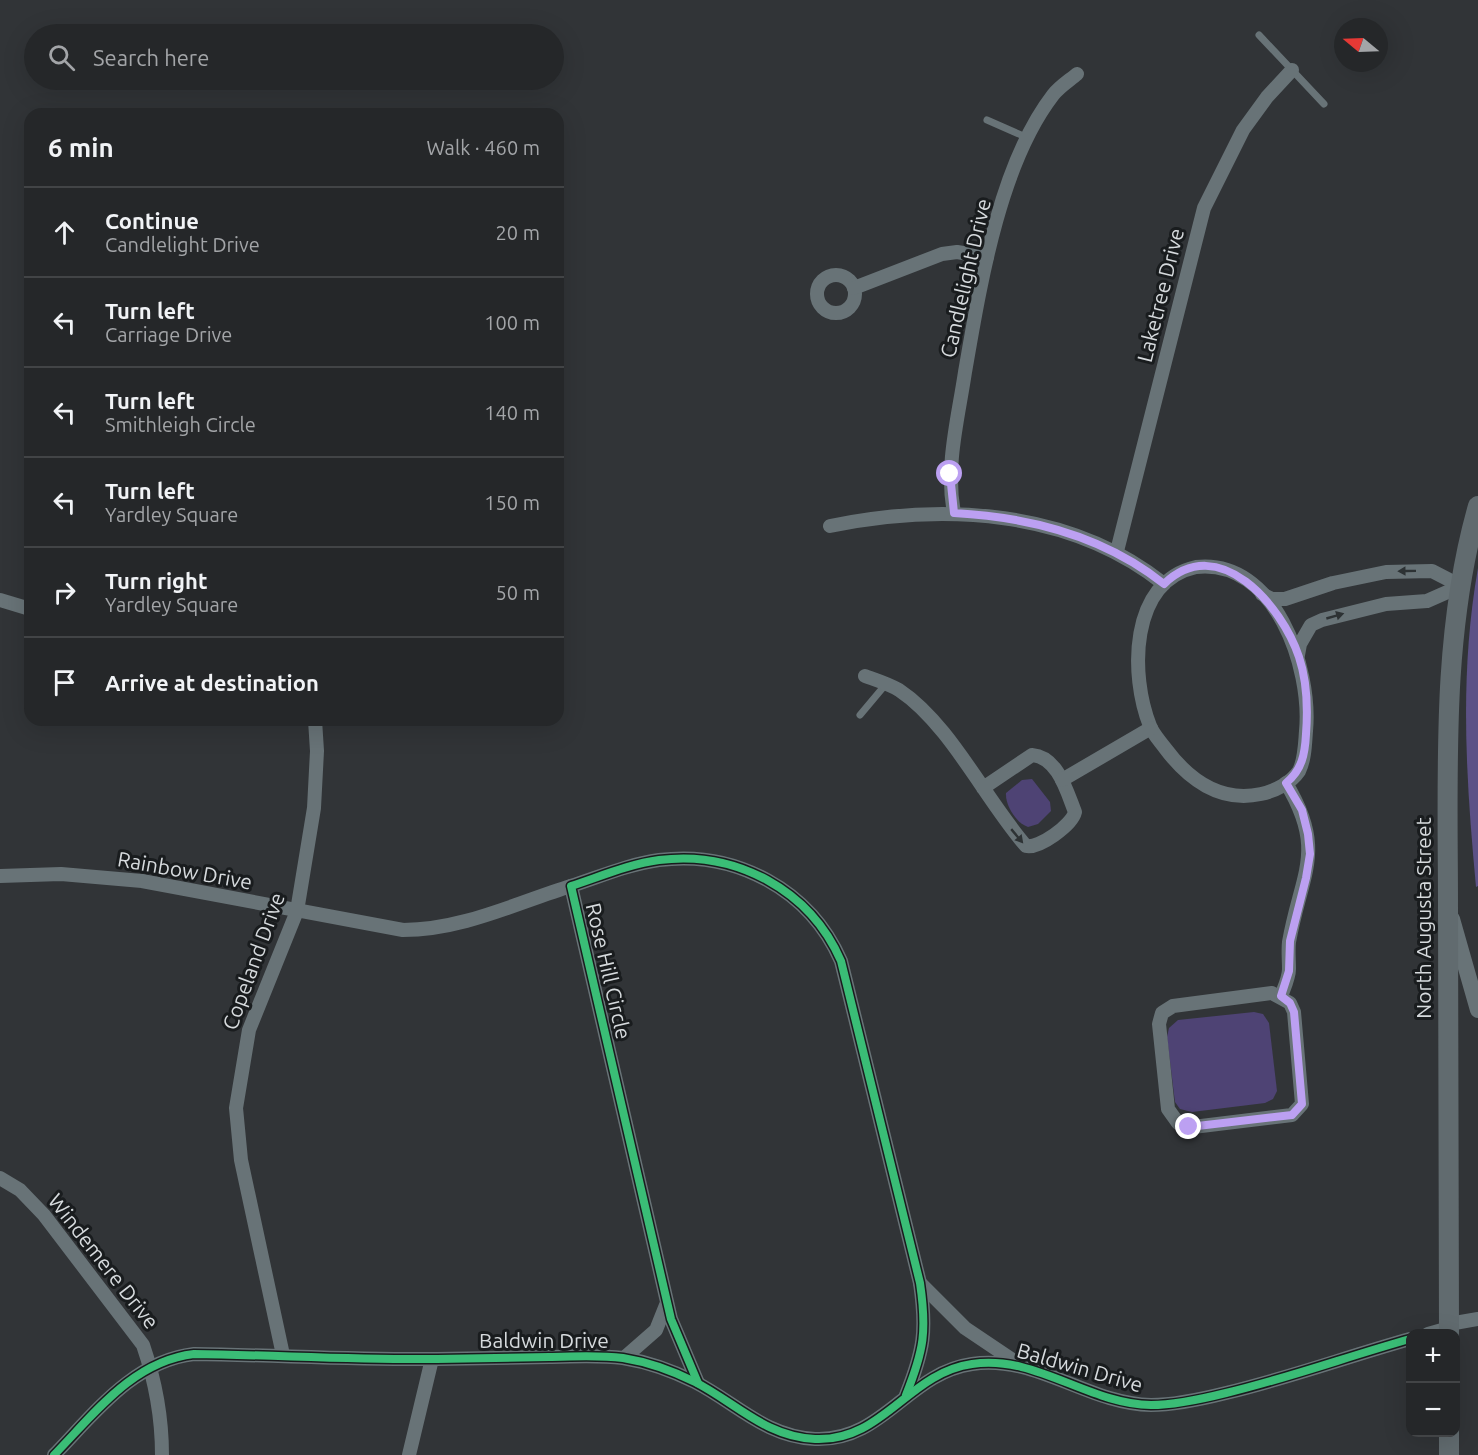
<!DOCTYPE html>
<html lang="en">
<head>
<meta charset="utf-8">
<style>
	:root { --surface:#252729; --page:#2d2f31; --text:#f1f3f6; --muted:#a3a5a8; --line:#424446 }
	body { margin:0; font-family:Ubuntu,sans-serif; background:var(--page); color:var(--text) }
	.controls { position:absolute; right:18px; bottom:18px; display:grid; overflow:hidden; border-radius:12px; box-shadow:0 6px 24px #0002 }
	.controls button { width:54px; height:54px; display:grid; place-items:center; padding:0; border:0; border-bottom:2px solid var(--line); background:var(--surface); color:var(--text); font:30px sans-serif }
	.compass { position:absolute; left:1334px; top:18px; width:54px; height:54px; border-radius:50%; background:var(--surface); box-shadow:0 6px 24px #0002; rotate:289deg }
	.stop { position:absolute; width:18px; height:18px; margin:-14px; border:4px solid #bca0f2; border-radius:50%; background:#fff }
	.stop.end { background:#bca0f2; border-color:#fff; box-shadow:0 2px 6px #0008 }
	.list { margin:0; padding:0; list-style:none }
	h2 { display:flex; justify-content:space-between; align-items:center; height:78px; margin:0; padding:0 24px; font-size:26px }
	h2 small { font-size:20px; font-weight:400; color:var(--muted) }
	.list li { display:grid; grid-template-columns:39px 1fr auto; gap:18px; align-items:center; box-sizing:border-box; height:90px; padding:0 24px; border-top:2px solid var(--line) }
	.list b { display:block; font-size:22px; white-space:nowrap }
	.list p { margin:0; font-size:20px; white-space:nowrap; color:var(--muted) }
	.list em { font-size:20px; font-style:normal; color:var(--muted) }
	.icon { flex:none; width:33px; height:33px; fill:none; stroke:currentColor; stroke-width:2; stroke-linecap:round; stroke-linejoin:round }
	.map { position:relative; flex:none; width:1478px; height:1455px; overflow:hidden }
	.search { position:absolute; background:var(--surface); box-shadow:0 6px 24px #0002; left:24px; top:24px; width:540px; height:66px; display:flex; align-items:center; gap:15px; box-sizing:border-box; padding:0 21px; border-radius:33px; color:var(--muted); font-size:22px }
	.panel { position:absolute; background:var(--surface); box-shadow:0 6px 24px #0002; left:24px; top:108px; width:540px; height:618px; border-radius:18px }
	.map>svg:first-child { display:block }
	.green { fill:#4e4374 }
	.forest { fill:#5c5186 }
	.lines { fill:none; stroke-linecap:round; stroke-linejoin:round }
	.service { stroke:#687377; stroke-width:7 }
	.minor { stroke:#687377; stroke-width:14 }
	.tertiary { stroke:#687377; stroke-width:16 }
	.secondary { stroke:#616b6f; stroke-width:20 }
	.cycleway-casing { stroke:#191c1e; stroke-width:11 }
	.cycleway { stroke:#3abd76; stroke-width:8 }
	.oneway { fill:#2d3234 }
	.route { stroke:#bca0f2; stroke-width:8 }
	.labels { text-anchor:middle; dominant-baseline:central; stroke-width:6; stroke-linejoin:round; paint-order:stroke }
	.street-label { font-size:21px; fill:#d6dadd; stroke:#191c1e }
</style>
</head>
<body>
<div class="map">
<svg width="1478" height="1455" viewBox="0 0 1478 1455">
	<rect width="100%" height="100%" fill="#313437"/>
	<g class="green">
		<path d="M1032,779L1050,802L1051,811L1038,824L1028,827C1016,823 1005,805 1006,793L1022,780Z"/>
		<path d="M1254,1012L1263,1014L1269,1023L1277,1091L1273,1099L1265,1103L1192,1112L1180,1109L1175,1102L1167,1037L1169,1028L1178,1020Z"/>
	</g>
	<path class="forest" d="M1478,568V886L1476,887C1466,779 1459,675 1478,568Z"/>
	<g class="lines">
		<g class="service">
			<path d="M1259,35L1324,104"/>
			<path d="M987,120L1028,138"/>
			<path d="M860,715L886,684"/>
		</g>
		<g class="minor">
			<circle cx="836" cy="294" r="19"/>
			<path d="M854,288L942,254L957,252L987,257"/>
			<path d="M954,513C945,466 958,419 965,372C980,286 999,165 1053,95C1059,87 1070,80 1077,74"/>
			<path d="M830,526C943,503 1070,509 1164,584"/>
			<path d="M1117,551L1204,208L1243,130L1267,97L1292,70"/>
			<path d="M1196,567C1275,558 1312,668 1306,731C1305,743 1305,759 1299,771C1291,783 1275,791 1261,794C1220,803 1188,779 1165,748C1160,741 1153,734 1150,726C1130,676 1129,582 1196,567Z"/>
			<path d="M1262,594L1272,599H1285L1333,583L1386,572L1432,571L1461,586"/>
			<path d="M0,600L30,609"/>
			<path d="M1298,655L1300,644L1311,625L1322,620L1386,604L1427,601L1461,586"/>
			<path d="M865,676C876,680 889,684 899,690C950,724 985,799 1026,846C1039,849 1072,825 1075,812C1067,792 1058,757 1032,755L983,788"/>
			<path d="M1062,780L1151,728"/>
			<path d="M0,876L61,874L142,881L403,930C462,930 516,903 571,886"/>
			<path d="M1272,993L1290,1003L1294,1012L1302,1104L1292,1115L1193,1127L1178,1123L1168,1109L1159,1024L1162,1013L1173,1006Z"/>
			<path d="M1281,996C1284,988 1289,978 1289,969C1289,960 1288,951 1289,942C1301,873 1327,851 1286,783"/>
			<path d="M0,1178L20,1190L44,1215L143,1345C155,1380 162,1417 162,1455"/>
			<path d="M920,1283L965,1328L1017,1363"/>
			<path d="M1449,1324L1478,1319"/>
			<path d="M1428,1334L1449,1328"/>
			<path d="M283,1355L241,1160L236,1108L249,1030L297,911L314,808L317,751L315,720"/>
			<path d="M624,1358L656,1330L666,1305"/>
			<path d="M698,1383L671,1319L571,886C599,877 629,864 659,860C736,850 810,890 841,961L920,1283C927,1331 924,1350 906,1395"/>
			<path d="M54,1455C94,1414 133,1361 194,1354C275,1355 356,1360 437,1359C476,1358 514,1358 552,1357C576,1356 600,1355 623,1358C648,1362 673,1371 695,1382C736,1403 766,1437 815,1439C883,1442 908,1373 972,1364C1035,1354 1088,1404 1151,1405C1176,1405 1202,1399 1226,1393C1289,1378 1349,1356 1410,1339"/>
			<path d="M409,1455L432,1359"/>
		</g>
		<path class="tertiary" d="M1452,919L1478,1010"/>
		<g class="secondary">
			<path d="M1449,1334C1448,1191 1448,1049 1448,907C1448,774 1441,635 1478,506"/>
			<path d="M1449,1432V1455"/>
		</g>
		<defs>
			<g id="cycleway">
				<path d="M698,1383L671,1319L571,886C599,877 629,864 659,860C736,850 810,890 841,961L920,1283C927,1331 924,1350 906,1395"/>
				<path d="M54,1455C94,1414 133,1361 194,1354C275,1355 356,1360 437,1359C476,1358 514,1358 552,1357C576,1356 600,1355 623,1358C648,1362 673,1371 695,1382C736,1403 766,1437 815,1439C883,1442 908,1373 972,1364C1035,1354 1088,1404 1151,1405C1176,1405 1202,1399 1226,1393C1289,1378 1349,1356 1410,1339"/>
			</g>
		</defs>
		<use href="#cycleway" class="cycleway-casing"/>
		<use href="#cycleway" class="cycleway"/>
	</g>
	<defs><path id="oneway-solid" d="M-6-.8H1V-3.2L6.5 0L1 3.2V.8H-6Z" transform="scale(1.5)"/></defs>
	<g class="oneway">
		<use href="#oneway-solid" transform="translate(1407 571) rotate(179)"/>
		<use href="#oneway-solid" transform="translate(1335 616) rotate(-16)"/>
		<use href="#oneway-solid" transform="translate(1017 836) rotate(50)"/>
	</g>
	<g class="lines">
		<path class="route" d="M950,474L954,513C1029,517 1104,536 1164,584C1219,531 1282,606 1299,657C1307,681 1308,708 1306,734C1305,754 1302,770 1286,783L1302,810L1308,834L1310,854L1306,878L1290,941L1289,971L1281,996L1290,1003L1294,1012L1302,1104L1292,1115L1189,1127"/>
	</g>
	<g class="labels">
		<g class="street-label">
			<text transform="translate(965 278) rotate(-77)">Candlelight Drive</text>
			<text transform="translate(1160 295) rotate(-76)">Laketree Drive</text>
			<text transform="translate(185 870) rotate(10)">Rainbow Drive</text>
			<text transform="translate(1423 918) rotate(-90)">North Augusta Street</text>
			<text transform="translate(253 961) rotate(-70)">Copeland Drive</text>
			<text transform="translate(609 971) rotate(77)">Rose Hill Circle</text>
			<text transform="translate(104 1261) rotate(52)">Windemere Drive</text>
			<text x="544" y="1340">Baldwin Drive</text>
			<text transform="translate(1080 1367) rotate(16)">Baldwin Drive</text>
		</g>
	</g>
</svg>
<div class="controls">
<button>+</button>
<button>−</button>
</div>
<svg class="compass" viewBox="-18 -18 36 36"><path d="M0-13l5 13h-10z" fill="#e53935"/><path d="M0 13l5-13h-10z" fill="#a3a5a8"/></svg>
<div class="stop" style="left:950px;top:474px"></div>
<div class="stop end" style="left:1189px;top:1127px"></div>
<div class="search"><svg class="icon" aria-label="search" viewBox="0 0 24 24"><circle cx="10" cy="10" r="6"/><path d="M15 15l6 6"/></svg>Search here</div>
<section class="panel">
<h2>6 min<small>Walk · 460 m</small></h2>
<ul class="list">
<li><svg class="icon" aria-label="ahead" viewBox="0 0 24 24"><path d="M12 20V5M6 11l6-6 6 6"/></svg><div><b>Continue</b><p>Candlelight Drive</p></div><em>20 m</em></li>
<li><svg class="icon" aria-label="left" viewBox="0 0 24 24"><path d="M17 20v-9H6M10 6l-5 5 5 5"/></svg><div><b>Turn left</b><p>Carriage Drive</p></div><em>100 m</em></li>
<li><svg class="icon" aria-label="left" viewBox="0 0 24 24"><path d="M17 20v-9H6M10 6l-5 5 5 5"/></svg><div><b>Turn left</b><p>Smithleigh Circle</p></div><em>140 m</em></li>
<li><svg class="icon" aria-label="left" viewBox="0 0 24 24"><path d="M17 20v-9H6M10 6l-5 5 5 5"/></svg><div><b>Turn left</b><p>Yardley Square</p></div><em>150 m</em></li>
<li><svg class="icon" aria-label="right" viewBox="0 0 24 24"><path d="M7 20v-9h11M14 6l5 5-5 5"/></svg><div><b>Turn right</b><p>Yardley Square</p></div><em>50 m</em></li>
<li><svg class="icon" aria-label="arrive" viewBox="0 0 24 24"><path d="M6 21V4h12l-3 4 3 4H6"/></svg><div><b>Arrive at destination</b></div></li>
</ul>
</section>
</div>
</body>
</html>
